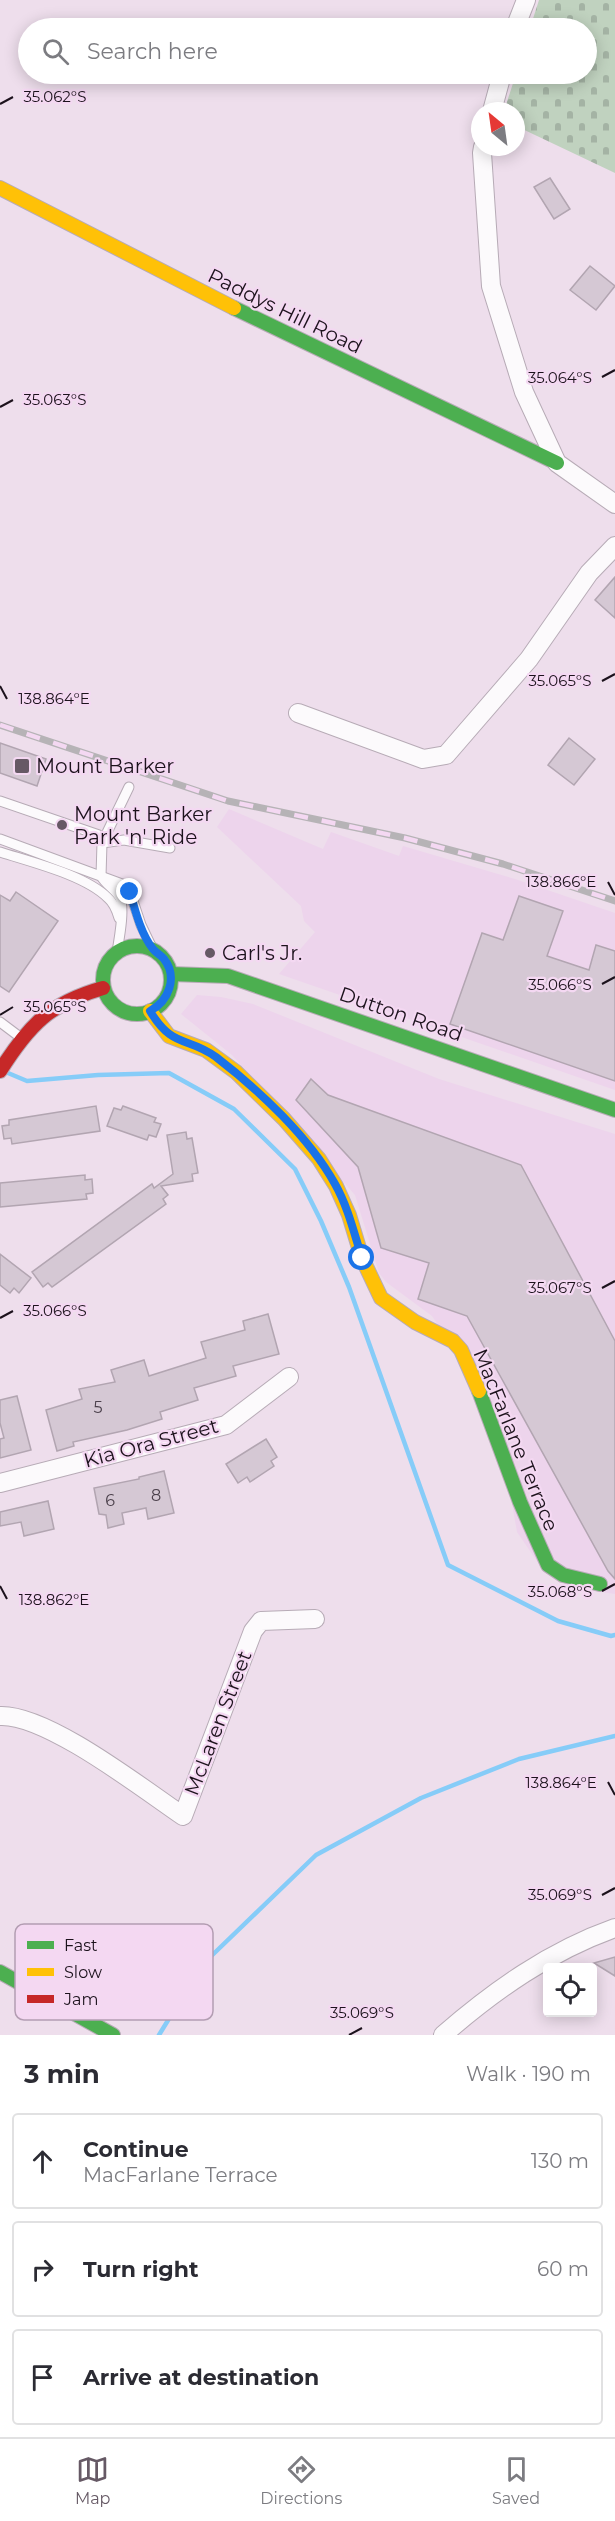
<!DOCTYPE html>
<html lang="en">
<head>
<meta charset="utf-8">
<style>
	:root { --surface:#fff; --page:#f2f2f3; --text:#2b2b33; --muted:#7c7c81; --line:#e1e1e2; --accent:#665965 }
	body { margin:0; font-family:Montserrat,sans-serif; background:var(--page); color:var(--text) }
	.controls { position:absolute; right:18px; bottom:18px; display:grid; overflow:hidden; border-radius:6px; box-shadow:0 3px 15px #0003 }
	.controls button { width:54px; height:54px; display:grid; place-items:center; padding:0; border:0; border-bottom:2px solid var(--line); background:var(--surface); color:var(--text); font:30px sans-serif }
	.compass { position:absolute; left:471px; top:102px; width:54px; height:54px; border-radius:50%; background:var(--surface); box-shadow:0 3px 15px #0003; rotate:331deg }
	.stop { position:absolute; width:18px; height:18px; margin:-14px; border:4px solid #1a73e8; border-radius:50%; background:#fff }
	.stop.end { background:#1a73e8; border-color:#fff; box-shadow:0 2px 6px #0008 }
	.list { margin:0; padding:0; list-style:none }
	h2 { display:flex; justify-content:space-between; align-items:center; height:78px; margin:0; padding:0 24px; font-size:26px }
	h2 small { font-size:20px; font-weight:400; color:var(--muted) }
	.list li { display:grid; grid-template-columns:39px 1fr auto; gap:18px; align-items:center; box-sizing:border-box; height:96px; margin:0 12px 12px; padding:0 12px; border:2px solid var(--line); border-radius:6px }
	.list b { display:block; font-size:22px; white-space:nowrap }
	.list p { margin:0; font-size:20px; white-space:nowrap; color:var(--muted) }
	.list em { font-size:20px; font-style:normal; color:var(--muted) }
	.icon { flex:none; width:33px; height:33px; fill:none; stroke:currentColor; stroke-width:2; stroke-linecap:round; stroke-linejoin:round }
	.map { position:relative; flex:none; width:615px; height:2035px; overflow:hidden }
	.search { position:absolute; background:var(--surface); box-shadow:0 3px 15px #0003; left:18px; right:18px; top:18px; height:66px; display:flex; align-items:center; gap:15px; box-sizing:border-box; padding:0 21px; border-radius:33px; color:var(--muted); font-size:22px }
	.sheet { height:402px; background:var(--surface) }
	nav { display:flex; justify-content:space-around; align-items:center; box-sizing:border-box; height:84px; border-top:2px solid var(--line); background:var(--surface); font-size:16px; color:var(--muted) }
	nav a { display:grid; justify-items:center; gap:3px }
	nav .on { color:var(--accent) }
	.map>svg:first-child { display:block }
	.built { fill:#edd4ec }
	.cemetery { fill:url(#cemetery-stones) }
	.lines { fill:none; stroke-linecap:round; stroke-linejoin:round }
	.stream { stroke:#86ccf8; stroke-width:4.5 }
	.building { fill:#d5c8d4; stroke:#b2a5b1; stroke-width:1.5 }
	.lane-casing { stroke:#b7abb6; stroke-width:11 }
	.street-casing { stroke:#b7abb6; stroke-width:20 }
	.fast-casing { stroke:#b7abb6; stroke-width:16 }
	.slow-casing { stroke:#b7abb6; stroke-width:16 }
	.jam-casing { stroke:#b7abb6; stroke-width:16 }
	.lane { stroke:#fcfafc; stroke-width:9 }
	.street { stroke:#fcfafc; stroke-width:18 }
	.fast { stroke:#4caf50; stroke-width:14 }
	.slow { stroke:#ffc107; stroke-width:14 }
	.jam { stroke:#c62828; stroke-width:14 }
	.rail-casing { stroke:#b6b3b6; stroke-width:7 }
	.rail { stroke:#f4d8f2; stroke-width:4.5; stroke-dasharray:14; stroke-linecap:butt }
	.route { stroke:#1a73e8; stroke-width:8 }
	.ticks { fill:none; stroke:#1c121c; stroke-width:2 }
	.poi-dot { fill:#665965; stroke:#f4d8f2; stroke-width:2 }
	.labels { text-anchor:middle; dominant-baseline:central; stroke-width:4.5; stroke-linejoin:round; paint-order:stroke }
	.number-label { font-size:16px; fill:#4b404b }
	.street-label { font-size:20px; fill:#1c121c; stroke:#f4d8f2 }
	.poi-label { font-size:20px; fill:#1c121c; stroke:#f4d8f2; text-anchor:start }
	.key { fill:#f4d8f2; stroke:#b39db2; stroke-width:1.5 }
	.key-label { font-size:16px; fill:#1c121c }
	.ticks-label { font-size:15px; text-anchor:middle; fill:#1c121c; stroke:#f4d8f2; stroke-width:4.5; stroke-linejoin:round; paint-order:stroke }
</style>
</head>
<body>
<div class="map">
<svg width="615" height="2035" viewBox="0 0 615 2035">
	<defs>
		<pattern id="cemetery-stones" width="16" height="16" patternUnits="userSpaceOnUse" patternTransform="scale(1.5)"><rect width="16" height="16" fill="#c0d2bf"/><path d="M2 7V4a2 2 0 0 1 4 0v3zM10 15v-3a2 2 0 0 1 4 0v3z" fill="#a4b3a4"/></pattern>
	</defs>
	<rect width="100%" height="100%" fill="#eedeec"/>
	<g class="built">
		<path d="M229,809L323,849L331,832L399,856L403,846L515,879L615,913V1090L279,974L315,932L304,921L301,906L217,827Z"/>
		<path d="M197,995L221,997L253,1004L439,1079L615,1134V1594L594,1591L545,1573L517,1532L495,1408L432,1316L386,1282L379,1273L355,1195L232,1055L181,1014Z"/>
	</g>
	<path class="cemetery" d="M539,0H615V173L516,126V111H504L516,74H586V28H530Z"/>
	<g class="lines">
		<g class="stream">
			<path d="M8,1073L27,1081L98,1075L169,1073L234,1109L295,1169L321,1221L349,1287L448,1565L558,1621L611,1636L615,1635"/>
			<path d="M159,2035L202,1965L316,1855L421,1798L519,1759L615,1736"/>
		</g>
	</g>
	<g class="building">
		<path d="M550,178L570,209L554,219L534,187Z"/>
		<path d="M590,266L615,286L596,310L570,290Z"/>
		<path d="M615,577V618L595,600Z"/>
		<path d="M569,738L595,759L574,785L548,765Z"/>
		<path d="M0,743L46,759L37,786L0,773Z"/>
		<path d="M16,892L58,921L9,992L0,986V895L10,901Z"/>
		<path d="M519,896L563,911L547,956L589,970L596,945L615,951V1081L450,1024L482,933L503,940Z"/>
		<path d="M311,1079L328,1095L521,1165L615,1341V1579L608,1571L467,1316L418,1299L429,1263L381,1248L358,1167L296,1100Z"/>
		<path d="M96,1106L100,1131L12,1144L11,1138L4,1139L2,1126L9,1125V1120Z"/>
		<path d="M123,1106L156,1118L154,1122L161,1124L156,1137L149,1135L147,1140L107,1126L114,1108L121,1110Z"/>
		<path d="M186,1132L187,1139L192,1138L198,1173L192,1174L193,1181L161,1186L168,1195L163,1199L166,1204L52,1287L48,1283L43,1287L32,1272L152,1184L154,1188L173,1174L167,1135Z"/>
		<path d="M85,1175V1180L92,1179L93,1193L86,1194L87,1199L0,1207V1183Z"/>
		<path d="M0,1254L31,1278L19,1293L14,1288L10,1293L0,1285Z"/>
		<path d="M268,1314L279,1354L233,1366L236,1376L194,1388L198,1400L160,1412L162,1419L127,1430L73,1442L74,1446L57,1451L46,1410L82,1399L79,1389L115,1382L111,1370L144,1360L149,1376L206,1358L201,1342L245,1330L243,1321Z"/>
		<path d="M17,1396L31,1450L0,1458V1439L4,1438L0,1423V1400Z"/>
		<path d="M266,1439L277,1457L271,1461L274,1466L250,1482L247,1477L238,1483L226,1464Z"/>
		<path d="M164,1471L174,1513L148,1519L146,1508L122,1513L124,1524L108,1528L106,1515L99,1514L94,1488L139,1479V1477Z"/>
		<path d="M48,1501L54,1529L24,1536L21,1522L0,1526V1512Z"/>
		<path d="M615,1957V1976L594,1963Z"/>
	</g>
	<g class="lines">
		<defs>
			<g id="lane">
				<path d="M129,787L102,843L124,840L170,848"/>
				<path d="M0,801L99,835L102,843L101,876C106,885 115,889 120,898C125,910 119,939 117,952"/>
				<path d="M0,839L122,884L130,892L141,925L153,950"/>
				<path d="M0,852C31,862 85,875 108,898C114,903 117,911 119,918"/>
				<path d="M0,1022L20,1037"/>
			</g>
			<g id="street">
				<path d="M515,28L526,0"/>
				<path d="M492,111L502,74"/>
				<path d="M483,147L482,153L491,286L524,392L557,463L615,504"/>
				<path d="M298,713L423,759L446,755L529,659L589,573L615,546"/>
				<path d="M0,1483L226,1425L289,1377"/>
				<path d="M0,1716C47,1714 143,1789 183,1816L253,1631L261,1621L315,1619"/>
				<path d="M443,2035C495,1990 550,1951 615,1928"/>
			</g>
			<g id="fast">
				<path d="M234,308L557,463"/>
				<circle cx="137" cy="980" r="34"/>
				<path d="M171,974L228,976L615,1110"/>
				<path d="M479,1391L520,1502L548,1565L563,1575L600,1584"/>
				<path d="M0,1972L113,2035"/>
			</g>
			<g id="slow">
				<path d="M0,188L234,308"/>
				<path d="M150,1011L169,1036L206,1050L236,1072L284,1119L319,1159L336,1186L349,1215L362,1258L381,1298L415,1322L453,1341L461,1350L479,1391"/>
			</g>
			<path id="jam" d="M0,1071C29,1025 50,1003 103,988"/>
		</defs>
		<use href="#lane" class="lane-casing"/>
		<use href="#street" class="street-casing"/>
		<use href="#fast" class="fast-casing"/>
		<use href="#slow" class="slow-casing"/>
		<use href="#jam" class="jam-casing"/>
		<use href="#lane" class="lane"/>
		<use href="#street" class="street"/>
		<use href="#fast" class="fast"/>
		<use href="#slow" class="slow"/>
		<use href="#jam" class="jam"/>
		<defs>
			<path id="rail" d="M0,725L228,801L405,838L503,864L615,901"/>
		</defs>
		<use href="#rail" class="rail-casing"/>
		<use href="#rail" class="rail"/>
	</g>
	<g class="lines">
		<path class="route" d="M130,892C135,910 141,934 153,949C156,953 161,955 164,959C178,977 169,1001 150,1011C173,1049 187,1036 216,1057C259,1090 309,1137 335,1184C348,1207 354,1233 362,1258"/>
	</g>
	<path class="ticks" d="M0,104L13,97M602,377L615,370M0,407L13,400M602,681L615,674M0,686L7,699M608,882L615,895M602,984L615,977M0,1015L13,1007M602,1288L615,1281M0,1318L13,1311M0,1586L7,1599M602,1591L615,1584M608,1782L615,1795M602,1895L615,1888M349,2035L362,2028"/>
	<g class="poi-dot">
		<rect x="14" y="758" width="16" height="16" rx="3"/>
		<circle cx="62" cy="825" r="6"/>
		<circle cx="210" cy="953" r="6"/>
	</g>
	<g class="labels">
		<g class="number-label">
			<text x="98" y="1407">5</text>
			<text x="156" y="1495">8</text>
			<text x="110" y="1500">6</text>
		</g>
		<g class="street-label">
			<text transform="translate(285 311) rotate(26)">Paddys Hill Road</text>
			<text transform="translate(401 1014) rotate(19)">Dutton Road</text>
			<text transform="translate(516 1440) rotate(68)">MacFarlane Terrace</text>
			<text transform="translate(151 1443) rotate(-15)">Kia Ora Street</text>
			<text transform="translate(218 1723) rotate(-69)">McLaren Street</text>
		</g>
		<g class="poi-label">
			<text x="36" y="766">Mount Barker</text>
			<text x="74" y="814">Mount Barker<tspan x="74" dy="23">Park 'n' Ride</tspan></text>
			<text x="222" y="953">Carl's Jr.</text>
		</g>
	</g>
	<rect x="15" y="1924" width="198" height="96" rx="9" class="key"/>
	<rect x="27" y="1941" width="27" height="8" fill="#4caf50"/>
	<rect x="27" y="1968" width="27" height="8" fill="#ffc107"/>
	<rect x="27" y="1995" width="27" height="8" fill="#c62828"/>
	<g class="key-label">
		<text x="64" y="1951">Fast</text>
		<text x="64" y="1978">Slow</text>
		<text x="64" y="2005">Jam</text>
	</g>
	<g class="ticks-label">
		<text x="55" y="102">35.062°S</text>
		<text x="560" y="383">35.064°S</text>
		<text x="55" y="405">35.063°S</text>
		<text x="560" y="686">35.065°S</text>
		<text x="54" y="704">138.864°E</text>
		<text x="561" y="887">138.866°E</text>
		<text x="560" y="990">35.066°S</text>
		<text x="55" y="1012">35.065°S</text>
		<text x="560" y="1293">35.067°S</text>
		<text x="55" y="1316">35.066°S</text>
		<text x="560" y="1597">35.068°S</text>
		<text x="54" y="1605">138.862°E</text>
		<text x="561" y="1788">138.864°E</text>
		<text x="560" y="1900">35.069°S</text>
		<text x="362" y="2018">35.069°S</text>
	</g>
</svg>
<div class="controls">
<button><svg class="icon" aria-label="locate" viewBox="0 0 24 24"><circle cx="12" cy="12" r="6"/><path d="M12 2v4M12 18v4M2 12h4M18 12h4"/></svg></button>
</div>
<svg class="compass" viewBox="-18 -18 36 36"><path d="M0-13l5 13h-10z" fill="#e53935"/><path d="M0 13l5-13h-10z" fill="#7c7c81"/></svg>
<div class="stop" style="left:362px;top:1258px"></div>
<div class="stop end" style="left:130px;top:892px"></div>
<div class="search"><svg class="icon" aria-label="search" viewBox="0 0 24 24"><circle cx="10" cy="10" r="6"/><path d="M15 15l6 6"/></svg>Search here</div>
</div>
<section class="sheet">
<h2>3 min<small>Walk · 190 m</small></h2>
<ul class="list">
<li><svg class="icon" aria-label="ahead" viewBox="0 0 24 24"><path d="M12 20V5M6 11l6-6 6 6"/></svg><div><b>Continue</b><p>MacFarlane Terrace</p></div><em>130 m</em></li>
<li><svg class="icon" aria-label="right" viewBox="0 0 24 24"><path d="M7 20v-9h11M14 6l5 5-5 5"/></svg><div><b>Turn right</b></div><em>60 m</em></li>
<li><svg class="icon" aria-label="arrive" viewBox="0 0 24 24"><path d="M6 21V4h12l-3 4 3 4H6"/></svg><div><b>Arrive at destination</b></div></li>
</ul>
</section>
<nav>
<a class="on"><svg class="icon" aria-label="map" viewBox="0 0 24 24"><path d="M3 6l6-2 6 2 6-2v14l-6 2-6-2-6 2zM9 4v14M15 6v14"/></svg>Map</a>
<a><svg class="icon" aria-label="directions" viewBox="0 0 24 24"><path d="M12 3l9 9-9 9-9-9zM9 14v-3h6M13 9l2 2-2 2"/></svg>Directions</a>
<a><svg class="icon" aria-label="saved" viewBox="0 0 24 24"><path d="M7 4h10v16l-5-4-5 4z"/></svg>Saved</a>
</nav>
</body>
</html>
